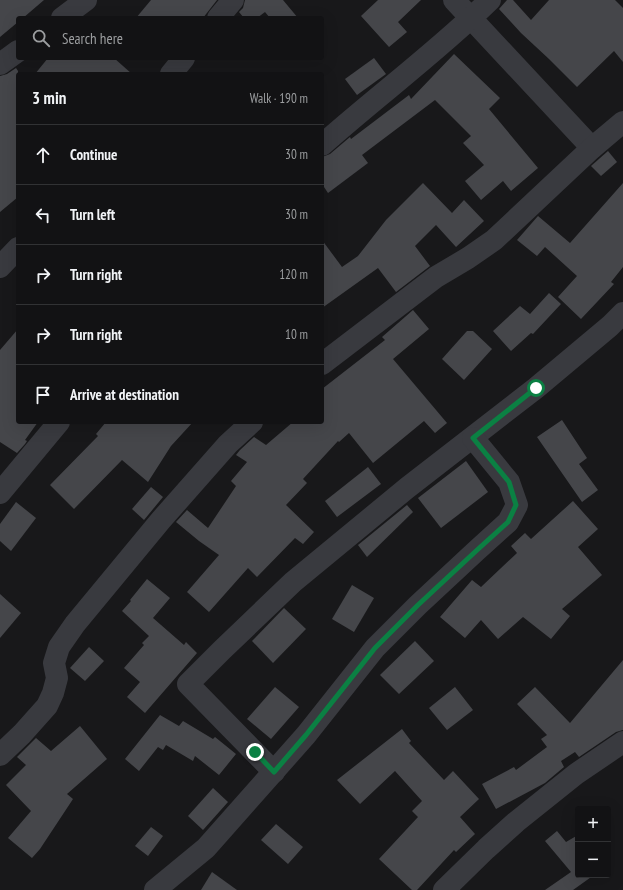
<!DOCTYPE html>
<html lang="en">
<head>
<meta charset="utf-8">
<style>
	:root { --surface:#121214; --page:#1f2022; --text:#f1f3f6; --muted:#9c9ea0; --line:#313234 }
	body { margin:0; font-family:"PT Sans Narrow",sans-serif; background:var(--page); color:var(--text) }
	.controls { position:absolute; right:12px; bottom:12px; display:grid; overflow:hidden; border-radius:4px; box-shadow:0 4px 16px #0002 }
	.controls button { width:36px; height:36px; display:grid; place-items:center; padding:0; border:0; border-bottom:1px solid var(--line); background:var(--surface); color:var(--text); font:20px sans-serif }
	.stop { position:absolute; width:12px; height:12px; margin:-9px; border:3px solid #0b8043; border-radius:50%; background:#fff }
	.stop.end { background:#0b8043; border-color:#fff; box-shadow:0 1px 4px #0008 }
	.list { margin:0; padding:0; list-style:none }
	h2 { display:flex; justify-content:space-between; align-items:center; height:52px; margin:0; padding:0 16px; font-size:17px }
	h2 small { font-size:13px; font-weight:400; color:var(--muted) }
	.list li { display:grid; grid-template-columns:26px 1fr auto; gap:12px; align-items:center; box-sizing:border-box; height:60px; padding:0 16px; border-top:1px solid var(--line) }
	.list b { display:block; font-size:15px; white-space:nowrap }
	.list em { font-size:13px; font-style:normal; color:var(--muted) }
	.icon { flex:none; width:22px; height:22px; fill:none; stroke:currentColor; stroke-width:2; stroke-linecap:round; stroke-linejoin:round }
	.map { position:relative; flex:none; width:623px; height:890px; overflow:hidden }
	.search { position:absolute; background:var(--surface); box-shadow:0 4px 16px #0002; left:16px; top:16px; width:308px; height:44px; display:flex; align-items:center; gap:10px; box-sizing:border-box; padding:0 14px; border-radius:4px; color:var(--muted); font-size:15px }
	.panel { position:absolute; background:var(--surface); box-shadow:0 4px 16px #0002; left:16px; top:72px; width:308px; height:352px; border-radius:4px }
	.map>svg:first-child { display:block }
	.building { fill:#45464a }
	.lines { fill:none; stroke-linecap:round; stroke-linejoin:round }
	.minor { stroke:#393a3f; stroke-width:22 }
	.route { stroke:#0b8043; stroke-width:5 }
</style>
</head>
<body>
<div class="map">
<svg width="623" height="890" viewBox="0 0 623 890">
	<rect width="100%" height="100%" fill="#18181a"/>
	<g class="building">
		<path d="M0,0H44L23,18H18V22L0,37Z"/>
		<path d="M151,0H217L203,18H136Z"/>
		<path d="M245,0H283L298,18H270L265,12L257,18H244L239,12L243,8Z"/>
		<path d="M378,0H421L398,22L407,32L389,47L361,16Z"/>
		<path d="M507,0H513L531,20L549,0H615L623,8V62L614,51L577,87L549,59L521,33L499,9Z"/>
		<path d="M454,54L500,98L489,109L538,168L511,191L503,181L481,200L465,181L484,165L463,143L471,136L435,100L362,155L368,163L328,193L322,184V157L330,154L350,137L351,139L409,95L411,99Z"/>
		<path d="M48,58H114L132,74H35Z"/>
		<path d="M374,58L386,74L357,95L345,79Z"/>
		<path d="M16,68L18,71V197L0,212V76L7,74Z"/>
		<path d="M608,151L617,162L601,176L591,166Z"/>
		<path d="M423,183L452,213L464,200L484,221L456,247L436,225L415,246L430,266L396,292L378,268L322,308V240L342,267L358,256L386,220Z"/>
		<path d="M623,183V267L611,282L614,284L581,319L558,297L577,276L545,247L537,256L517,240L538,216L570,243Z"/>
		<path d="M549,293L561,304L533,334L531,333L511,351L493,331L520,306L530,314Z"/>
		<path d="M413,310L429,329L393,359L447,423L435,433L424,421L373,463L349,433L339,442L338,441L303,479L307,483L286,505L314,532L303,544L295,538L257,577L248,568L209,612L187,592L219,555L199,541L176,522L187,510L208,528L236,486L231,481L247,462L236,455L240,450L254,437L266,445L293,422H322V389L385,340L382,337Z"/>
		<path d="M18,329V422H38L25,440L27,441L25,444L17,453L0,442V350Z"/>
		<path d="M467,331H473L492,349L464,380L442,359Z"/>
		<path d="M562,420L587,458L579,464L598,490L582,502L537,437Z"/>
		<path d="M106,422H193L171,446L148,482L122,460L74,509L50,485L98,436L96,434Z"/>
		<path d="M466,461L488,492L441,528L418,498Z"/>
		<path d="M368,467L381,484L337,517L325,501Z"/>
		<path d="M151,487L163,497L144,520L132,509Z"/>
		<path d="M573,501L598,529L578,547L602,575L562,609L570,616L551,639L523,617L498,639L481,620L465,638L440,617L472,580L481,587L517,553L511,546L525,533L531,539Z"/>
		<path d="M16,502L36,518L11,551L0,541V524Z"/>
		<path d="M407,505L413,512L367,557L358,545Z"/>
		<path d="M147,579L170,598L153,618L184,645L186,642L197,653L145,713L127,697L140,682L124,668L144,645L142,643L149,636L122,611L131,601L130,600Z"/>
		<path d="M352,585L374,598L354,632L332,619Z"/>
		<path d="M0,594L21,613L0,638Z"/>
		<path d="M284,608L306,629L273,663L252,641Z"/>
		<path d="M415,641L434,661L399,694L380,675Z"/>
		<path d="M89,647L104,661L85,681L70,668Z"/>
		<path d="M623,660V730L616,732L579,757L575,752L561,761L564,767L545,783L496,809L482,784L514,767L516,770L547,747L541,739L547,735L517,704L535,687L570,723Z"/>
		<path d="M275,687L299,707L271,739L247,719Z"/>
		<path d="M455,687L473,710L447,730L429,708Z"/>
		<path d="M160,715L179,726L183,721L213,739L215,737L236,754L219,775L195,756L193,761L166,745L163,750L158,747L139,771L125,759Z"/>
		<path d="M80,726L107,759L67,794L73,799L40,849L32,858L8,838L31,811L6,785L26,765L17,757L36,738L51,751Z"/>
		<path d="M402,729L411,741L409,743L444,780L453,771L479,799L460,817L475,834L456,852L454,850L417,890H412L379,859L418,817L412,811L422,801L395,771L360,804L337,780Z"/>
		<path d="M213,788L228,802L203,830L188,816Z"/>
		<path d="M276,824L303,847L288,864L261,840Z"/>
		<path d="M151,827L163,836L148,856L135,846Z"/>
		<path d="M557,831L566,842L578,835V875H594L573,890H545L571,872L545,841Z"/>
		<path d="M212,872L237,890H201Z"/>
	</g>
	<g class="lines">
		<g class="minor">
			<path d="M454,0L592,148"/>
			<path d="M62,18L86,0"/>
			<path d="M218,18L233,0"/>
			<path d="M0,64L18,51"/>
			<path d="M171,74L184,58"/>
			<path d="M322,145C377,96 437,52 490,0"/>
			<path d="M0,267L18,248"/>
			<path d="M322,364L436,277L468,258L494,240L592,148L623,122"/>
			<path d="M0,493L59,422"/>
			<path d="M0,755L22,734L47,706L53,693L57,678L54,663L59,647L75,624L161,520L228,444L252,422"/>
			<path d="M274,772L188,684L222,650L293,582L407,488L536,388L610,326L623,313"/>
			<path d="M155,890L206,848L306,735L375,648L418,605L476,551L508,522L517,505L509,482L473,438"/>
			<path d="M444,890L486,849L516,822L576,774L623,742"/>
		</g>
	</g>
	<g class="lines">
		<path class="route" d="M255,752L274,772L306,735L375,648L418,605L476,551L508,522L516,505L509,482L473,438L536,388"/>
	</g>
</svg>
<div class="controls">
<button>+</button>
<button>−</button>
</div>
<div class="stop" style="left:536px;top:388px"></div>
<div class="stop end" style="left:255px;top:752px"></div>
<div class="search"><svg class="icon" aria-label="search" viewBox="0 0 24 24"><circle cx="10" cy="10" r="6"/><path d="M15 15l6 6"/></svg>Search here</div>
<section class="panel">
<h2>3 min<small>Walk · 190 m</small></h2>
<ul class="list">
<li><svg class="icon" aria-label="ahead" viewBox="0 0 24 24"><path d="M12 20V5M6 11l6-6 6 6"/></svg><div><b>Continue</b></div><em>30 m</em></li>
<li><svg class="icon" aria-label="left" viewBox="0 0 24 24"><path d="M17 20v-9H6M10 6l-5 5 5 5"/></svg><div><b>Turn left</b></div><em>30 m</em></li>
<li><svg class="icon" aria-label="right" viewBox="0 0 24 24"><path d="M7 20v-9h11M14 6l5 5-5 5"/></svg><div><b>Turn right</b></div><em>120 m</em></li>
<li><svg class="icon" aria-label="right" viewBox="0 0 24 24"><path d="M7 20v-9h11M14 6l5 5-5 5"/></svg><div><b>Turn right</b></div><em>10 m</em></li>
<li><svg class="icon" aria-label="arrive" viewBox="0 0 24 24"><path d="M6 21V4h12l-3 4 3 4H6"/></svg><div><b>Arrive at destination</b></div></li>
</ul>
</section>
</div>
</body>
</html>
